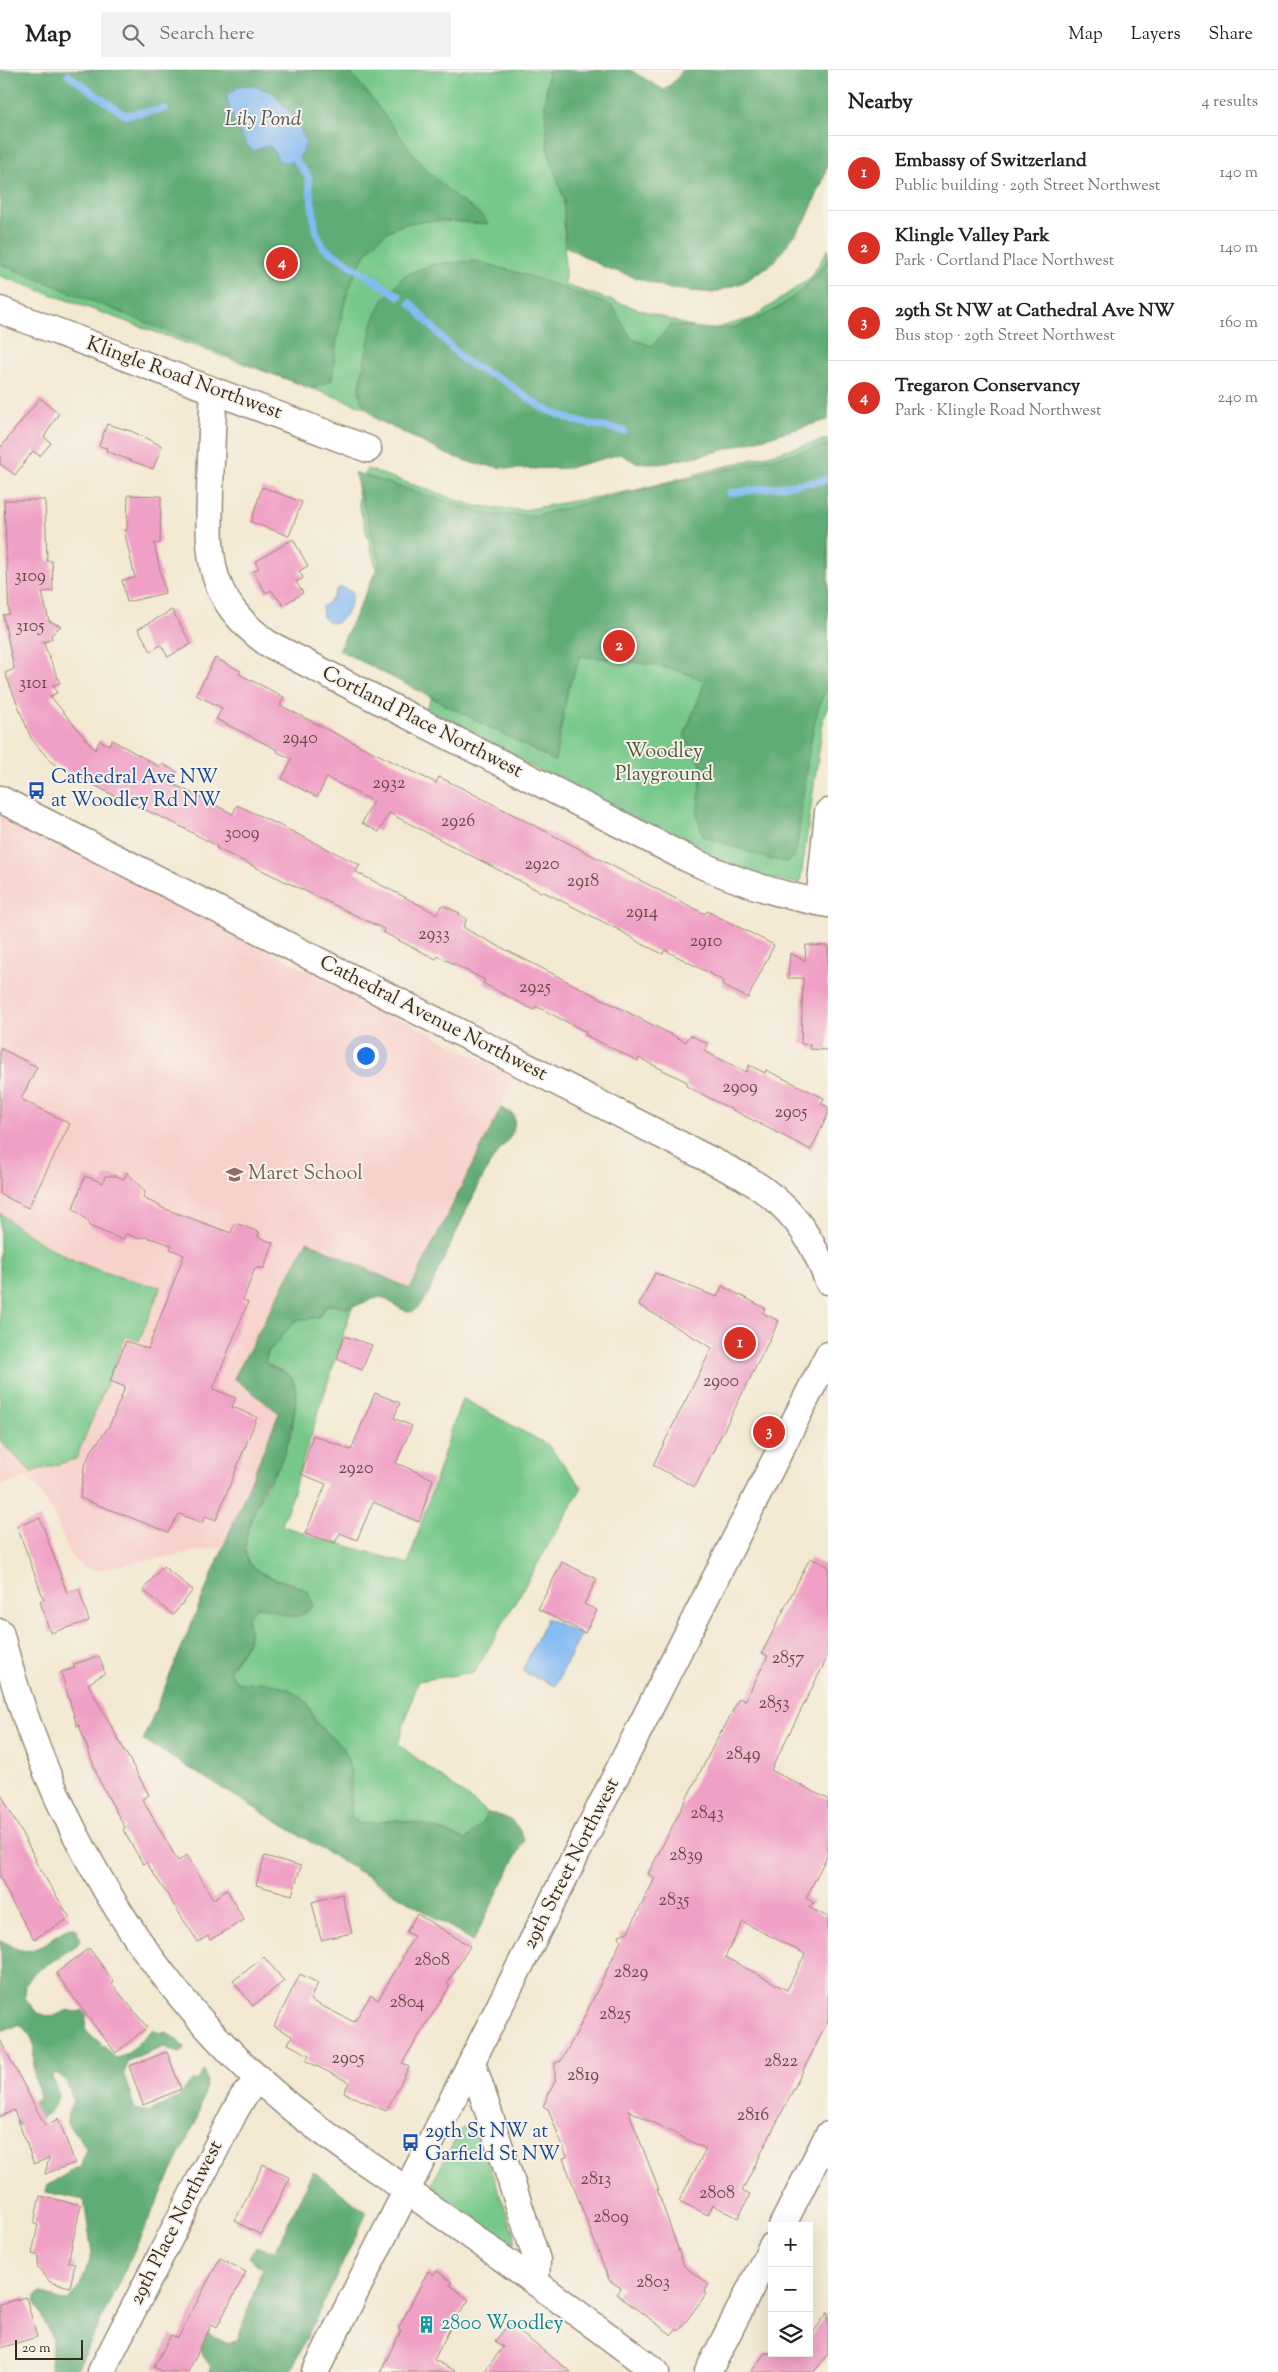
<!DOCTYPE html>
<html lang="en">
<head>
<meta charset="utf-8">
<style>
	:root { --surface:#fff; --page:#f2f2f2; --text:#222; --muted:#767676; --line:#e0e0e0; --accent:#d93025 }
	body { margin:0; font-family:"Sorts Mill Goudy",serif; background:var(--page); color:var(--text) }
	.controls { position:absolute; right:15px; bottom:15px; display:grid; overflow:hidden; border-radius:0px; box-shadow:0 5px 20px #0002 }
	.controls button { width:45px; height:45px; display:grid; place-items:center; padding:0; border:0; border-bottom:1px solid var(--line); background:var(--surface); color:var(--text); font:25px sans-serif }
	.scale { position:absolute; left:15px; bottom:12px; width:68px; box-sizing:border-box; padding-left:5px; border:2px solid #3b2a1e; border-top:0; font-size:14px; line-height:18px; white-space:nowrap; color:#3b2a1e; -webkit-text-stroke:4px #f7f3e8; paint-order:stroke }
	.you { position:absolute; left:365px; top:985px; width:18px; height:18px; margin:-12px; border:4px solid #fff; border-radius:50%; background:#1a73e8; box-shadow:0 0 0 8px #1a73e833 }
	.badge { display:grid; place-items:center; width:32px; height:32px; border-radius:50%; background:var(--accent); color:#fff; font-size:16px; font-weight:700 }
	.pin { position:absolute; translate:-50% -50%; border:2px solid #fff; box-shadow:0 1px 5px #0006 }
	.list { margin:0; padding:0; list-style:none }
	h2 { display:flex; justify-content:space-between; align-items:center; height:65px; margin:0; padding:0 20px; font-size:21px }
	h2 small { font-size:16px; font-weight:400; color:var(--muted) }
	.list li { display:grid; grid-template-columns:32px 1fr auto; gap:15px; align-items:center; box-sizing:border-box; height:75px; padding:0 20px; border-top:1px solid var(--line) }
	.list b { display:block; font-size:19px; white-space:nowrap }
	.list p { margin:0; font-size:16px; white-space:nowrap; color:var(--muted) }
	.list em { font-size:16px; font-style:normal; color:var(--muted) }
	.icon { flex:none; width:28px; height:28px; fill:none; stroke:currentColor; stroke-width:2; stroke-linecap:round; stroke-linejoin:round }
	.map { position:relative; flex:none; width:828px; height:2302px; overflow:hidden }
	header { display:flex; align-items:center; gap:30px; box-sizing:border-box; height:70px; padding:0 25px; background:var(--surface); border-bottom:1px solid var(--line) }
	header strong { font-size:24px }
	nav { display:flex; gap:28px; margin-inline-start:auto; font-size:18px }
	.search { width:350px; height:45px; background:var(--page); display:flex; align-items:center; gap:12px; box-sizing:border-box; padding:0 18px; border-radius:0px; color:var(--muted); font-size:19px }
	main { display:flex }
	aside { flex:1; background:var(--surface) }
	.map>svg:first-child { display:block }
	.built { fill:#f7d0ca }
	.green { fill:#76c88a; stroke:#587954 }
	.forest { fill:#60ac76; stroke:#4e6b4a }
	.water { fill:#85bbf4; stroke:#607289 }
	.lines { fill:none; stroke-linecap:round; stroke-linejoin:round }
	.stream { stroke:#85bbf4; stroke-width:7 }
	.building { fill:#f0a0c6; fill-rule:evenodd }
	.street-casing { stroke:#978a78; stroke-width:29 }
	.street { stroke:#fff; stroke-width:26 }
	.labels { text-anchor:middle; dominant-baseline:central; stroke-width:4; stroke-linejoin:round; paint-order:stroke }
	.number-label { font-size:18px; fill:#684848 }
	.street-label { font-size:20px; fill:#3b2a1e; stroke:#f7f3e8 }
	.park-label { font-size:20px; fill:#4d593e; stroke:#f7f3e8 }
	.transit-label { font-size:20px; fill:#164399; stroke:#f7f3e8; text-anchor:start }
	.education-label { font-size:20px; fill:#785e54; stroke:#f7f3e8; text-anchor:start }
	.culture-label { font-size:20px; fill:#0d838f; stroke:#f7f3e8; text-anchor:start }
	.water-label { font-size:21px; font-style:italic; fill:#51565e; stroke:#f7f3e8 }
</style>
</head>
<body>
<header>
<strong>Map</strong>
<div class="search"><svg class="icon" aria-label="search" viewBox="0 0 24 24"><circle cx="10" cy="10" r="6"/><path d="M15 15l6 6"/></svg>Search here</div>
<nav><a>Map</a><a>Layers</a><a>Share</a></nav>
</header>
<main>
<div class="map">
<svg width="828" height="2302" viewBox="0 0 828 2302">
	<rect width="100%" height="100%" fill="#f7f3e8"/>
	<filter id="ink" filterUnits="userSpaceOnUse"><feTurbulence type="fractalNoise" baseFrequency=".02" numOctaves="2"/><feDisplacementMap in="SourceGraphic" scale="10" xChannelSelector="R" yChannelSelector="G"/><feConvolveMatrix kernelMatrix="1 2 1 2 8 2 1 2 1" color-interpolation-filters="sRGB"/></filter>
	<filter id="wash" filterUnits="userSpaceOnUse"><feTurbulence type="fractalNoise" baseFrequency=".0096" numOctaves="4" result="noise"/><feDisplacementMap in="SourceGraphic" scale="20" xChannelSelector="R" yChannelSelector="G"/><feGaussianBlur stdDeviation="1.12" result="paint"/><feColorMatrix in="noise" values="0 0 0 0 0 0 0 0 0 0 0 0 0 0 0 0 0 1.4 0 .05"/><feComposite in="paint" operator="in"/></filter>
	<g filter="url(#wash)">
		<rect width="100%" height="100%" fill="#f3e9d3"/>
		<path class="built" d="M0,744L516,1007L410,1220L307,1171L279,1342L224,1476L93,1501L81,1495L71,1486L51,1439L39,1420L26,1407L0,1416Z"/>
		<g class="green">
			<path d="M70,0H548L545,37L564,130L565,215L705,261L753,248L810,208L828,179V315L535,399L0,206V141Z"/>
			<path d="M828,369V639L824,646L800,814L744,803L423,643L450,595L378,515L376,497L359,435L358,418L367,399L475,436L523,440L636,420Z"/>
			<path d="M0,1143C49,1185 99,1204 161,1217L139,1271L126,1266L76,1389L31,1402L0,1371Z"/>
			<path d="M334,1234L342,1238L352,1237L282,1456L408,1494L462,1328L548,1375L582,1417L475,1602L418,1611L398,1674L488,1743L482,1753L466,1770L426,1755L398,1750L360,1754L351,1747L350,1730L325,1660L316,1653L307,1632L267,1612L238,1613L229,1601C242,1578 254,1577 247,1547L257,1537L272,1538L282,1544L294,1514C280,1509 259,1506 249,1493C232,1472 267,1416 278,1397C283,1387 289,1372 292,1361C294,1350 294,1338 296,1326L277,1300L265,1292L268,1282L295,1251L319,1247L327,1235Z"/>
			<path d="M466,2056L476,2060L515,2165L514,2173L508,2178L432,2124V2113L460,2060Z"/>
		</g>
		<g class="forest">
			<path d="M0,0H348C384,39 410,88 451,123C463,134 480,140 488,154C460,153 424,146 397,157C347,178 337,263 332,310L312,319L0,194Z"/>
			<path d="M548,0H630L664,20L677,9L682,0H828V91L824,108L806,150L773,193L744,212L713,223L670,219L604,197L565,176L564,130L548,80L545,37Z"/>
			<path d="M828,188V350L712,383L660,394L635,392L620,384L568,398L514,399L475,394L448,385L376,349L361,331L359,320L372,254L383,230L405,205L433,194L476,191L527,205L612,236L632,269L652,276L671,255C687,256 714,261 729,258C769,249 807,222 828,188Z"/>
			<path d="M828,375V616C808,649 803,735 797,776L794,787L788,792L769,789L703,766L697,746L702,697L684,666L703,617L704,612C678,594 613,590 581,586L568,619L555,691L339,580L380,492L354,402L489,445H537Z"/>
			<path d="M501,1038L513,1044C519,1061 506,1072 497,1084C491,1091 487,1100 483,1107C467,1138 453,1170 438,1201C429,1219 430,1229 412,1242C399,1241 393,1232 381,1227C370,1229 361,1235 350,1237C342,1238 336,1234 327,1235L319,1247L295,1251L268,1282L265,1292C273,1301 288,1299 293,1310C297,1318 296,1328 295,1337C292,1357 288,1376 279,1395C275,1403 268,1410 264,1418C256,1433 237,1479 250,1494C263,1509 290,1512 308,1521L313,1536C291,1559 283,1538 257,1537L247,1547C254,1577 242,1577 229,1601L238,1613L267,1612L289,1619L307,1632L316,1653L344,1678L351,1701V1747L360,1754L398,1750L426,1755L466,1770L482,1753L488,1743C506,1745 520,1753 524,1771L473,1871L143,1670L279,1343L234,1308L307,1171L410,1219Z"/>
			<path d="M71,1857L77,1859L80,1870L77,1875L33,1904L26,1915L25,1928L37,1943L52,1947L68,1940L76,1942L96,1938L86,1947L85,1959L116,1988L126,1985L152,1960L159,1963L167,1962L184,1976L185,1980L179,1983L164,1977L128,1991L124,2005L135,2039L149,2042L179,2027L190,2012L199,2009L204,2001L207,2011L197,2049L76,2302H51L52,2269L35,2232L36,2226L40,2222L62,2231L68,2230L80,2216L92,2184L84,2130L46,2122V2116L81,2095L86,2079C75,2054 58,2062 73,2031C69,2019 68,2008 55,2003L52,2007C54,2013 59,2021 58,2026C55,2043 33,2057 17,2055L18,2046L40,2027C38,2018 34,2009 34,2000C32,1978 40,1971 19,1954L5,1961L1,1958L0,1871C9,1872 14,1879 21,1880C40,1884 55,1863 71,1857Z"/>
			<path d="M313,2101L367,2143L290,2302H210L211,2297L201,2283L197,2266L204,2261L228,2274L238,2269L262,2199L249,2187L256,2177L275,2181Z"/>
		</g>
		<g class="water">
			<path d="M250,15L273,22L297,50L306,72C301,89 295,96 278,90C271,74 271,73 254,81C243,76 227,37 227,25L239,16Z"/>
			<path d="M341,517L352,522C354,537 337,565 323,547L322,537L332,529L336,520Z"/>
			<path d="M547,1548L581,1565L555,1616L522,1601Z"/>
		</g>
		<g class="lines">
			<g class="stream">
				<path d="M68,5L125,45L165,39"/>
				<path d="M297,92L308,106L316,162L323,177L360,201"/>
				<path d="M365,204L399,226"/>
				<path d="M410,233L463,290L484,302L503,310L542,338L575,351L624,361"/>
				<path d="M730,423L828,410"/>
			</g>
		</g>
		<g id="blocks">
			<g class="building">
				<path d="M40,328L59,343L44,367L51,373L40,386L33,381L15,405L0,394V378Z"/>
				<path d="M107,354L131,361L162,376L153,399L106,381L107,378L99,376Z"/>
				<path d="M262,417L302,432L289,466L251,452Z"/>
				<path d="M128,425L161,426L160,474L154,473L165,523L127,532L122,510L135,508L124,460H127Z"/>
				<path d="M4,430H45L47,491H52L53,521L42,522L49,551L61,556L51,565L52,569L43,572L60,613L53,615L57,623L50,626L95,680L100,670L109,675L112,670L160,697L162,694L177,702L173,714L233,744L237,735L285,758L360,795L356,802L437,844L442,835L460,843L459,845L467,849L463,857L471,862L686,972L690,965L708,974L704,981L746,1002L749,995L765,1003L766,1000L824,1028L821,1034L828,1037V1044L811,1080L686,1016L687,1012L639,988L638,991L585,965L586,962L536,936L534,940L518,932L483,913L485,910L438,886L436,889L398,870L383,862L384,859L216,778L217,776L174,753L109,723L51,692L31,668L5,603L14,599L3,545L9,544Z"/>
				<path d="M293,469L308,496L299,501L303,508L296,512L303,523L283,535L271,520L266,523L253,502L259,498L255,492Z"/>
				<path d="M172,540L191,574L168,587L161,575L151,581L138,559Z"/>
				<path d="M215,588L241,601L239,604L284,627L280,635L322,657L436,713L439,707L462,718L705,844L707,841L774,875L748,928L722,915L724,911L665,880L663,884L640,873L621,861L542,821L541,822L389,743L379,762L362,753L373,731L327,708L317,727L282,709L292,689L277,682L278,680L216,649L222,638L196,625Z"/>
				<path d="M806,875L828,876V980L810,979V975L801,974L803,908H788L790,883L805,891Z"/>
				<path d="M0,978L37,997L21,1029L70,1054L28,1138L0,1124Z"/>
				<path d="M127,1102L145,1122L143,1128L160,1136V1137L231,1163L235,1153L259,1162L258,1167L274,1173L264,1198H255L243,1230L248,1232L213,1319L236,1328L232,1337L257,1347L216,1450L205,1446L202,1453L179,1444L168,1462L80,1428L84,1398L90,1383L110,1355L125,1317L110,1311L126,1271L148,1279L184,1185L170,1179L172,1175L146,1167L138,1168L126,1164L123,1170L89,1156L90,1153L73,1138L85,1106L103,1113L105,1106H116L124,1109Z"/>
				<path d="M655,1203L717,1227L722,1216L765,1238L763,1243L779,1251L695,1417L653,1395L712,1278L639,1235Z"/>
				<path d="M344,1266L372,1275L362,1300L337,1289Z"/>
				<path d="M375,1323L400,1333L394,1348L412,1356L396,1393L433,1409L419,1452L373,1432L357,1470L340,1463L335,1473L305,1464L326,1414L301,1404L313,1365L351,1380Z"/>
				<path d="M40,1448L67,1523L79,1519L89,1551L50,1563L40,1531L44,1530L17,1456Z"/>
				<path d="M810,1488L828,1496V1586L771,1700L828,1729V1784L806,1828L814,1833L808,1837L828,1847V1951L742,2121L750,2125L738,2148L713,2135L708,2145L679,2131L706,2079L628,2040L659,2120L657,2119L684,2196L709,2215L704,2222L706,2224L679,2261L677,2259L672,2265L616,2224L621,2218L609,2210L563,2088L567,2087L548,2039L543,2036L555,2011V1993L561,1991L577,1962L621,1871L619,1865L628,1862L655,1808L648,1804L721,1661L722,1662L739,1628L745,1631L768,1586L762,1583ZM743,1852L805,1884L787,1920L725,1887Z"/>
				<path d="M562,1492L597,1509L584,1534L597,1540L585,1563L538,1539Z"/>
				<path d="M163,1496L193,1520L173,1545L143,1520Z"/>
				<path d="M99,1586L105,1603L88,1614L149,1725L142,1729L178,1791L187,1785L213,1829L227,1820L244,1850L210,1870L208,1866L198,1872L146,1792L143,1794L123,1760L125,1758L99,1710L79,1655L77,1656L61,1602L75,1598L74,1594Z"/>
				<path d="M0,1722L36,1790L35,1791L70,1848L34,1869L13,1834L0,1807Z"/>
				<path d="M265,1786L301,1796L292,1825L256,1815Z"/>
				<path d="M342,1824L352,1863L321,1870L312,1832Z"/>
				<path d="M417,1844L470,1876L447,1914L450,1916L402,1993L409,1997L386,2041L344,2023L349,2012L306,1991L309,1985L288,1974L292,1966L274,1956L300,1904L318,1913L310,1930L354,1952L371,1925L378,1930L403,1888L402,1887L414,1866L406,1862Z"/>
				<path d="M89,1878L114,1912L112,1914L147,1957L116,1983L90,1950L56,1903Z"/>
				<path d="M264,1887L284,1911L253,1936L233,1911Z"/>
				<path d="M0,1970L45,2055L57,2050L58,2048L75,2093L45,2104L49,2088L34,2094L14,2040L0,2047Z"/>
				<path d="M167,1982L181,2019L143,2035L129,1996Z"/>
				<path d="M263,2094L290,2108L261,2165L235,2151Z"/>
				<path d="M40,2126L81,2135L68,2192L75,2194L70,2217L50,2212L37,2196L39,2186L32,2184L38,2155L34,2154Z"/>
				<path d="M220,2188L246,2202L217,2257L212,2254L188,2302H163L154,2297L171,2265L178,2268Z"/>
				<path d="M428,2201L434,2205L437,2201L452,2212L450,2215L469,2230L455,2249L434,2290L458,2302H380L401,2261L398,2259Z"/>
				<path d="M26,2227L37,2267L0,2278V2234Z"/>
				<path d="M828,2242V2284L814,2302H751L765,2283H809V2268Z"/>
				<path d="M509,2254L571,2302H484L503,2277L495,2271Z"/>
			</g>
		</g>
	</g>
	<g filter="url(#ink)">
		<use href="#blocks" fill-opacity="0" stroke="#978a78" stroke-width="1"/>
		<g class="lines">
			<defs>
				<g id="street">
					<path d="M0,240L368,379"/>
					<path d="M214,321C212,354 211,387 210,421C208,491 208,528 267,573L686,788C732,810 778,825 828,834"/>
					<path d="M0,729L744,1107C789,1134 810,1162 828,1211"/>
					<path d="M819,832L828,742"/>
					<path d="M0,1562C46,1744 143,1914 288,2035C334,2073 385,2104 433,2139C509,2192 583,2247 656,2302"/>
					<path d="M472,1992L537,2190L536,2212"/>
					<path d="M782,2156L828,2065"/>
					<path d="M101,2302L234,2043L243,2027L259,2008"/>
					<path d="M315,2302L828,1285"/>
					<path d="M708,2302L772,2176"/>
				</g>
			</defs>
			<use href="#street" class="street-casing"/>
			<use href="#street" class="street"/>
		</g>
	</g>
	<defs>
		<symbol id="bus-bare" viewBox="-9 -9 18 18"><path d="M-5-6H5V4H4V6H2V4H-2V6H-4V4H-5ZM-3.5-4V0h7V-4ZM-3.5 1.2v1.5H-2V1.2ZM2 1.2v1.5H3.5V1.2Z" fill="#1a4fb4" stroke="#f7f3e8" stroke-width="2.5" paint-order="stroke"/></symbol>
		<symbol id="school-bare" viewBox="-9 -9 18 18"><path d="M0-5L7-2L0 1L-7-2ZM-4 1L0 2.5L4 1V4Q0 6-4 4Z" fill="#8d6e63" stroke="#f7f3e8" stroke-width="2.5" paint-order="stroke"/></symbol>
		<symbol id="building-bare" viewBox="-9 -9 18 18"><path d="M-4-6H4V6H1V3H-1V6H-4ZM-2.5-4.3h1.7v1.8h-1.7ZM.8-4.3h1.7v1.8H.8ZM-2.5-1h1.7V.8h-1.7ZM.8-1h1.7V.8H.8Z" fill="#0f9aa8" stroke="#f7f3e8" stroke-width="2.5" paint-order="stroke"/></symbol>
	</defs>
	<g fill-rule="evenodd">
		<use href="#bus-bare" x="24" y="708" width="25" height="25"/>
		<use href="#school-bare" x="222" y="1092" width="25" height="25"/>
		<use href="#bus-bare" x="398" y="2060" width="25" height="25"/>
		<use href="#building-bare" x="414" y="2242" width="25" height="25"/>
	</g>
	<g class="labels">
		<g class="number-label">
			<text x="30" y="507">3109</text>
			<text x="30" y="557">3105</text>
			<text x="33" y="614">3101</text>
			<text x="300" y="669">2940</text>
			<text x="389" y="714">2932</text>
			<text x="458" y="752">2926</text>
			<text x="242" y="764">3009</text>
			<text x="542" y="795">2920</text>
			<text x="583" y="812">2918</text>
			<text x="642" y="843">2914</text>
			<text x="434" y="865">2933</text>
			<text x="706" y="872">2910</text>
			<text x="535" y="918">2925</text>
			<text x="740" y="1018">2909</text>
			<text x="791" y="1043">2905</text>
			<text x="721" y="1312">2900</text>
			<text x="356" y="1399">2920</text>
			<text x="788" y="1589">2857</text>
			<text x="774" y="1634">2853</text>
			<text x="743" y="1685">2849</text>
			<text x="707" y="1744">2843</text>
			<text x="686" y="1786">2839</text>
			<text x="674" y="1831">2835</text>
			<text x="432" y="1891">2808</text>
			<text x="631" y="1903">2829</text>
			<text x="407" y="1933">2804</text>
			<text x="615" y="1945">2825</text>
			<text x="348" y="1989">2905</text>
			<text x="781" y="1992">2822</text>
			<text x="583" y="2006">2819</text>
			<text x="753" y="2046">2816</text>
			<text x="596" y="2110">2813</text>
			<text x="717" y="2124">2808</text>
			<text x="611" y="2148">2809</text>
			<text x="653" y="2213">2803</text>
		</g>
		<g class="street-label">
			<text transform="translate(184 309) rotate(20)">Klingle Road Northwest</text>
			<text transform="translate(422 653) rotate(27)">Cortland Place Northwest</text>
			<text transform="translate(433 949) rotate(27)">Cathedral Avenue Northwest</text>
			<text transform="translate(572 1794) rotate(-63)">29th Street Northwest</text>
			<text transform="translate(177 2153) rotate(-63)">29th Place Northwest</text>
		</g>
		<g class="park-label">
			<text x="664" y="682">Woodley<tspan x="664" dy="23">Playground</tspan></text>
		</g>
		<g class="transit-label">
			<text x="51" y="708">Cathedral Ave NW<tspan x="51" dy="23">at Woodley Rd NW</tspan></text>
			<text x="425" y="2062">29th St NW at<tspan x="425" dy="23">Garfield St NW</tspan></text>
		</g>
		<g class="education-label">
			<text x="248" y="1104">Maret School</text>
		</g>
		<g class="culture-label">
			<text x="441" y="2254">2800 Woodley</text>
		</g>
		<g class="water-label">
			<text x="263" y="50">Lily Pond</text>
		</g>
	</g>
</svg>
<div class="controls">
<button>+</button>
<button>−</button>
<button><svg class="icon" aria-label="layers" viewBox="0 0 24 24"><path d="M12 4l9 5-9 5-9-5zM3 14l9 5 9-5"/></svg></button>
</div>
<div class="scale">20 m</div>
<div class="you"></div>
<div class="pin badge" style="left:740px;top:1273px">1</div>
<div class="pin badge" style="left:619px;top:576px">2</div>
<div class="pin badge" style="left:769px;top:1362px">3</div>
<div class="pin badge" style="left:282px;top:193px">4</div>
</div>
<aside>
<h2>Nearby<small>4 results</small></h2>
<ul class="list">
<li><span class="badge">1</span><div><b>Embassy of Switzerland</b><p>Public building · 29th Street Northwest</p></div><em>140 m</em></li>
<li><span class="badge">2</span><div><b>Klingle Valley Park</b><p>Park · Cortland Place Northwest</p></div><em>140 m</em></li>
<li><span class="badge">3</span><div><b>29th St NW at Cathedral Ave NW</b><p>Bus stop · 29th Street Northwest</p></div><em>160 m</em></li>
<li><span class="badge">4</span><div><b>Tregaron Conservancy</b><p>Park · Klingle Road Northwest</p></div><em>240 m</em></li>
</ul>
</aside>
</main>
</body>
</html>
